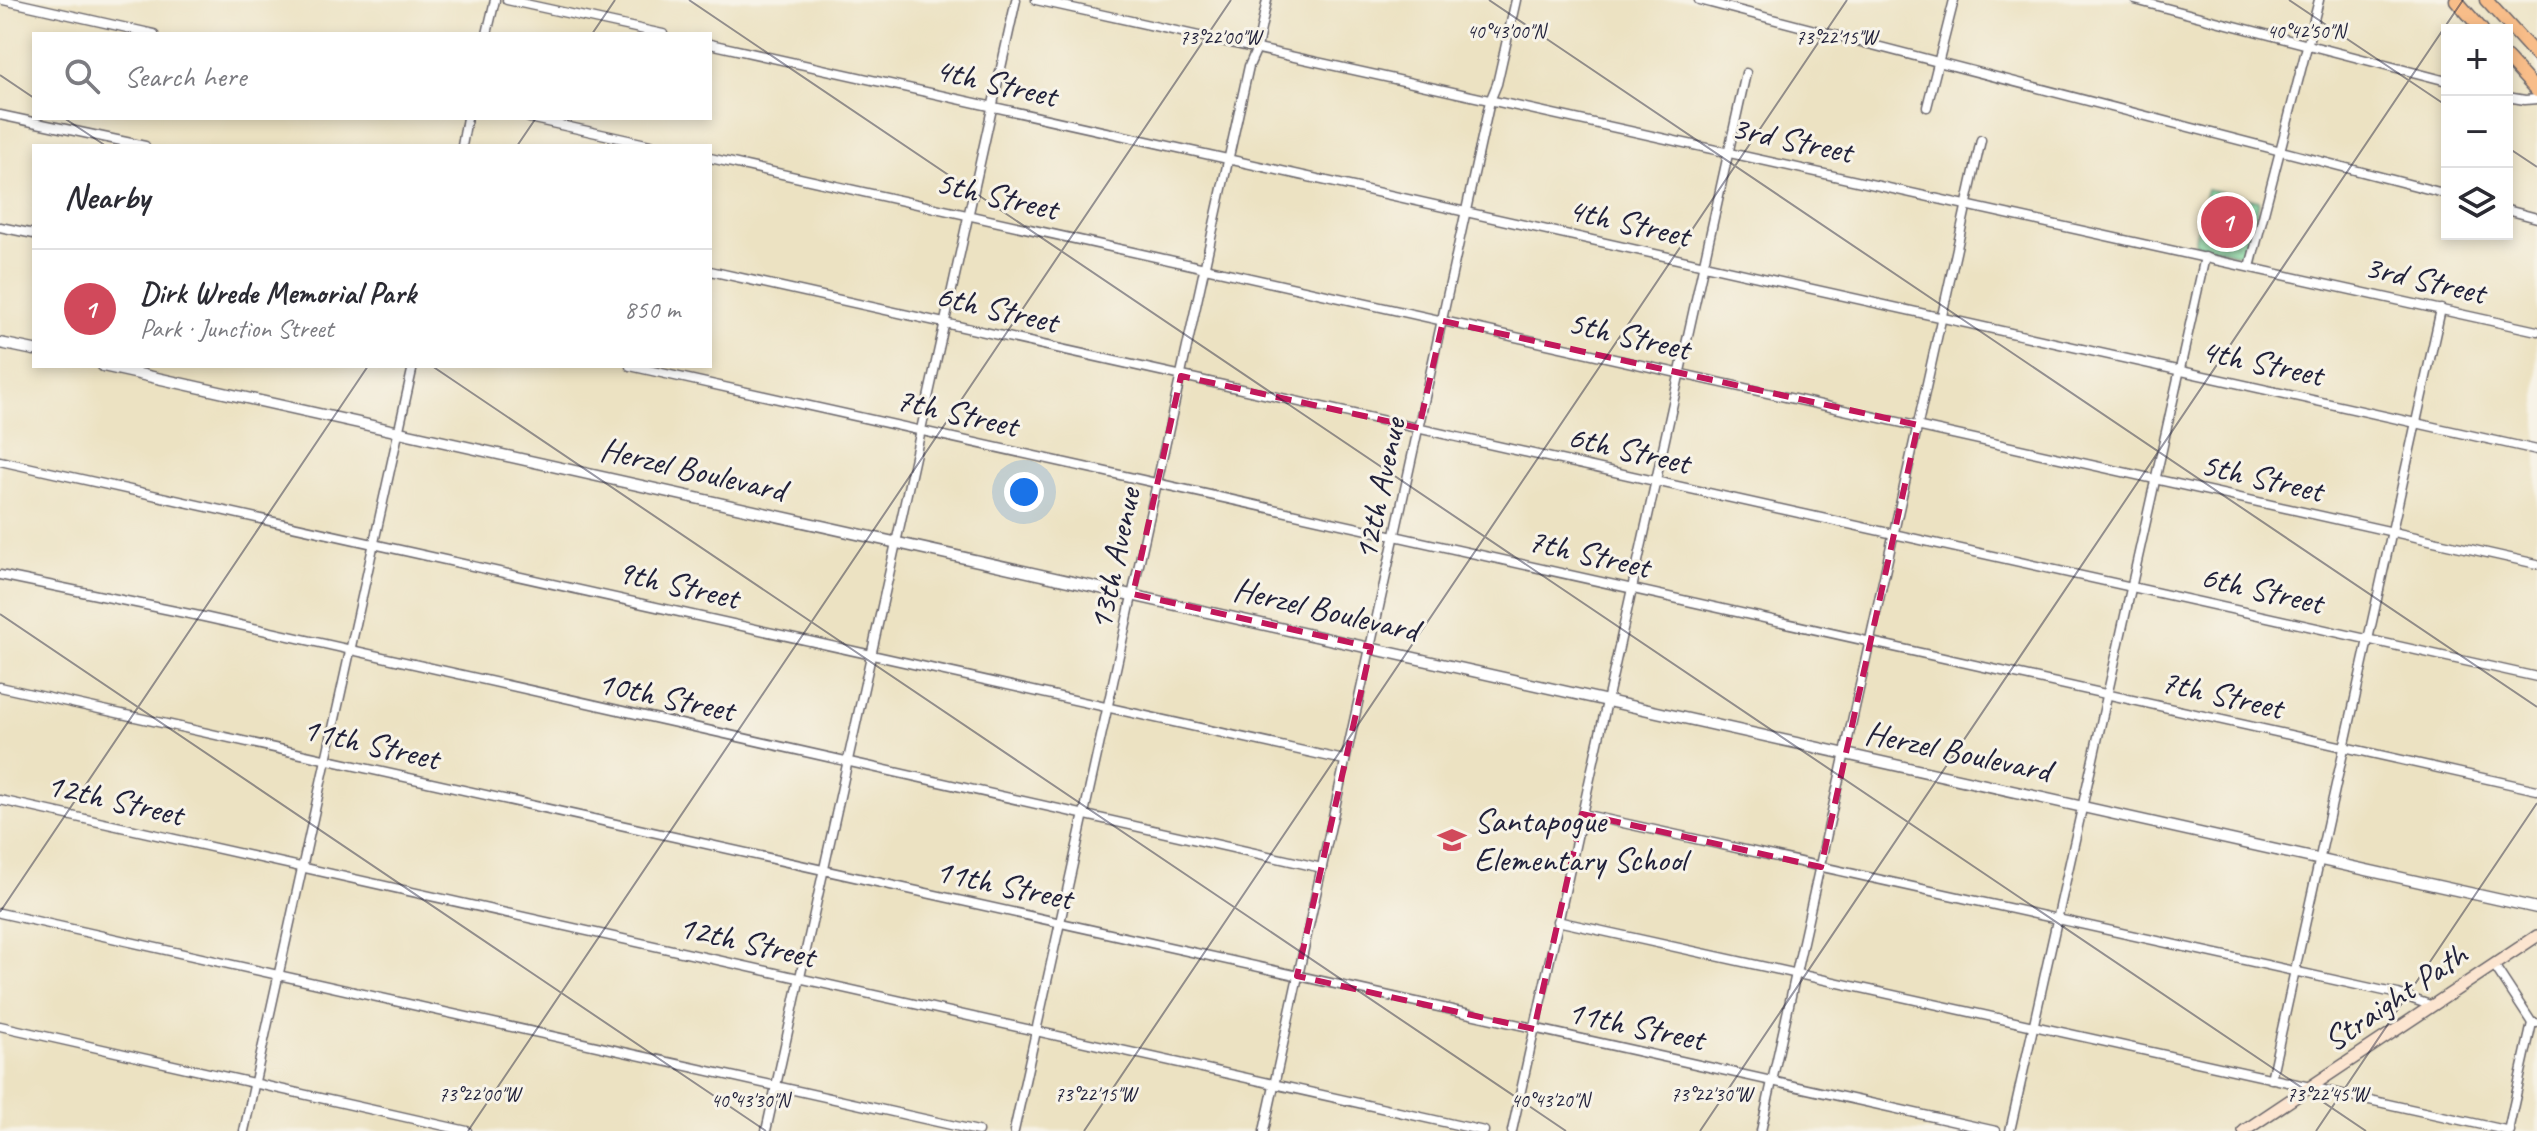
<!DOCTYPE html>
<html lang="en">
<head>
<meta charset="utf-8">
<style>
	:root { --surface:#fff; --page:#f2f2f3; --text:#2b2b33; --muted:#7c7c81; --line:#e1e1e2; --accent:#d1495b }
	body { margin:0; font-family:Caveat,sans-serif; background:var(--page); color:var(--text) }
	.controls { position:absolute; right:24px; top:24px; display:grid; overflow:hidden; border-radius:0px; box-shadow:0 4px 12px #0003 }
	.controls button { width:72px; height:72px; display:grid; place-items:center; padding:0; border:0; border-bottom:2px solid var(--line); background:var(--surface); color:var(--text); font:40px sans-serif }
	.you { position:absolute; left:1024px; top:492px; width:28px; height:28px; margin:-20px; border:6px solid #fff; border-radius:50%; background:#1a73e8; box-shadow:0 0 0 12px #1a73e833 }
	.badge { display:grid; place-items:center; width:52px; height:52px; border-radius:50%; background:var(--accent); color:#fff; font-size:26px; font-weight:700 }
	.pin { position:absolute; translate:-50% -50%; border:4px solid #fff; box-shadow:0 2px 8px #0006 }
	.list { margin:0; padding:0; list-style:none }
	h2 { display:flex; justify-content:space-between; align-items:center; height:104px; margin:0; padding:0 32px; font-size:34px }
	h2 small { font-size:26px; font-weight:400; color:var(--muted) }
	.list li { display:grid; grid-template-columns:52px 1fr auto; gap:24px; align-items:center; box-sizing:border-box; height:120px; padding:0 32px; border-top:2px solid var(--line) }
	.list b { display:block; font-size:30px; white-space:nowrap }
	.list p { margin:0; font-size:26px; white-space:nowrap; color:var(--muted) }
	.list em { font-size:26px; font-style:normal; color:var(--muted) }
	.icon { flex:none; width:44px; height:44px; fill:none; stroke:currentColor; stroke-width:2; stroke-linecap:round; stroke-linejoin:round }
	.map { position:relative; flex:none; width:2537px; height:1131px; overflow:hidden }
	.search { position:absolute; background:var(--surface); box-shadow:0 4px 12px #0003; left:32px; top:32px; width:680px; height:88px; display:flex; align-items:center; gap:20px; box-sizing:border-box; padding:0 28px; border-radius:0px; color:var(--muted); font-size:30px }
	.panel { position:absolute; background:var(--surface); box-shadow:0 4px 12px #0003; left:32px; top:144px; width:680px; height:224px; border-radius:0px }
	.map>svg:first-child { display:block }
	.park { fill:url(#park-crowns); stroke:#548170; stroke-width:2 }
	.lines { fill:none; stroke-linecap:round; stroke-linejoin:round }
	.minor-casing { stroke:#69656a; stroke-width:11 }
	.tertiary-casing { stroke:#69656a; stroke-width:13 }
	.secondary-casing { stroke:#69656a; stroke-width:14 }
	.primary-casing { stroke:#69656a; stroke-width:15 }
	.minor { stroke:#fff; stroke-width:8 }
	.tertiary { stroke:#fff; stroke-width:10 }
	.secondary { stroke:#fce5d0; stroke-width:11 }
	.primary { stroke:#f8bd89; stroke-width:12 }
	.marked { fill:none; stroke:#c2185b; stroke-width:6; stroke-dasharray:16 10; stroke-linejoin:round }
	.ticks { fill:none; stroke:#22223b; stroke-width:2; stroke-opacity:0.45 }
	.labels { text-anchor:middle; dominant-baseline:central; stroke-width:6; stroke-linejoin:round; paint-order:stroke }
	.street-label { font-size:34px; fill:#22223b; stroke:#f7f3e8 }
	.poi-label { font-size:34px; fill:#22223b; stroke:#f7f3e8; text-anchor:start }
	.ticks-label { font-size:20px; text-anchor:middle; fill:#22223b; stroke:#f7f3e8; stroke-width:6; stroke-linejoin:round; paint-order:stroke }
</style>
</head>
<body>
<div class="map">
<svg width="2537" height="1131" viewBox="0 0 2537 1131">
	<defs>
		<pattern id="park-crowns" width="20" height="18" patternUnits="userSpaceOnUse" patternTransform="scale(2)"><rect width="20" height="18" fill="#86e0a6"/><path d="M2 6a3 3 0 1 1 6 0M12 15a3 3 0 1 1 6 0" fill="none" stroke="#73c090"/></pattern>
	</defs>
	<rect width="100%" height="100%" fill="#f7f3e8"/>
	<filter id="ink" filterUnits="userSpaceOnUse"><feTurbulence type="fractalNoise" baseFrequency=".0125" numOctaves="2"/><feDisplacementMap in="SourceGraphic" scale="16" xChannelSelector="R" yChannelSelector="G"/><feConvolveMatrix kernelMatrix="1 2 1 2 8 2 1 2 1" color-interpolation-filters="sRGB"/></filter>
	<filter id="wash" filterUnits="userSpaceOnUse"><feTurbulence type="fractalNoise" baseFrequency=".006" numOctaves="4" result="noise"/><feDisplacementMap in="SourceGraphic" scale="32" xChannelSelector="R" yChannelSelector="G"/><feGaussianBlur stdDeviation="1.8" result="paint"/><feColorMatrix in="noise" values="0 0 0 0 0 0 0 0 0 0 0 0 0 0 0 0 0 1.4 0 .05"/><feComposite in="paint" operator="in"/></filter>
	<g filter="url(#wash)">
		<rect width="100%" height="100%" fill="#ece2c2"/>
		<path class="park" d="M2207,189L2259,201L2247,256L2194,243Z"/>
	</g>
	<g filter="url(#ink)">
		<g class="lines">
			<defs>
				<g id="minor">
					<path d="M3,0L154,34"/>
					<path d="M507,0L663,34"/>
					<path d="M1036,0L2537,331"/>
					<path d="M1699,0L2447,194"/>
					<path d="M2135,0L2447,81"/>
					<path d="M487,34L495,0"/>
					<path d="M710,44L2537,450"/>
					<path d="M2507,97L2525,100L2537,99"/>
					<path d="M1927,107L1954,0"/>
					<path d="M0,115L145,146"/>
					<path d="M529,118L655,146"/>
					<path d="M462,146L467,118"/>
					<path d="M710,158L2537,564"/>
					<path d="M2507,210L2537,218"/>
					<path d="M0,227L34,234"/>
					<path d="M2250,267L2319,0"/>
					<path d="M710,271L2537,677"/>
					<path d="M630,366L2537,790"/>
					<path d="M0,461L1344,760"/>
					<path d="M0,575L204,617L1322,868"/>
					<path d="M0,687L1996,1131"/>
					<path d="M0,800L1484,1131"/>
					<path d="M1582,814L2398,994L2433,1006"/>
					<path d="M0,913L978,1131"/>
					<path d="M1557,921L2510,1131"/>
					<path d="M2494,965L2532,1023H2536"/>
					<path d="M0,1026L467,1131"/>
					<path d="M2271,1079L2441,309"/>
					<path d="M244,1131L413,366"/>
					<path d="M766,1131L1016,0"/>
					<path d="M1014,1131L1249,66L1257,48L1267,0"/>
					<path d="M1264,1131L1490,101L1497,84L1516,0"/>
					<path d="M1512,1131L1746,73"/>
					<path d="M1761,1131L1981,140"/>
					<path d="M2010,1131L2205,257"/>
					<path d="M2508,1131L2532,1023"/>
				</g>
				<g id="tertiary">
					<path d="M0,343L34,350"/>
					<path d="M103,366L2537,908"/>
				</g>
				<path id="secondary" d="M2244,1131L2537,936"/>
				<g id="primary">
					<path d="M2456,0L2482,30"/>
					<path d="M2486,0L2537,56"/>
					<path d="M2507,58L2537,91"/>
				</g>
			</defs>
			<use href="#minor" class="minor-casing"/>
			<use href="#tertiary" class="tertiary-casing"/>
			<use href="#secondary" class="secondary-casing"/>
			<use href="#primary" class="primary-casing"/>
			<use href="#minor" class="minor"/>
			<use href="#tertiary" class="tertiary"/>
			<use href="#secondary" class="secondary"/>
			<use href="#primary" class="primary"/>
		</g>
	</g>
	<path class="marked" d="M1443,321L1918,425L1821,867L1582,814L1534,1029L1297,976L1371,647L1133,594L1181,376L1419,428Z"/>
	<path class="ticks" d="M689,0L2366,1131M1489,0L2537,707M2289,0L2447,106M592,34L615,0M0,75L34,98M64,118L106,146M517,146L536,118M2507,147L2537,167M432,366L1566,1131M0,614L766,1131M0,912L368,366M468,1131L1231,0M1084,1131L1847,0M1700,1131L2463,0M2316,1131L2537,803"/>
	<defs>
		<symbol id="school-bare" viewBox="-9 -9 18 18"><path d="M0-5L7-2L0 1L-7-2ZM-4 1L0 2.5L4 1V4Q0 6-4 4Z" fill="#d1495b" stroke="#f7f3e8" stroke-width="2.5" paint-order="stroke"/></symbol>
	</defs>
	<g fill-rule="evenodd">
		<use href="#school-bare" x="1432" y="820" width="40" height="40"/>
	</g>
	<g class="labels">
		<g class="street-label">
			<text transform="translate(996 82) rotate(13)">4th Street</text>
			<text transform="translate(1792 139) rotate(12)">3rd Street</text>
			<text transform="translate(997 195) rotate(13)">5th Street</text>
			<text transform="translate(1629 222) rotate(13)">4th Street</text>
			<text transform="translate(2425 279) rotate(13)">3rd Street</text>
			<text transform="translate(997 308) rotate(13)">6th Street</text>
			<text transform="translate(1629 335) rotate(13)">5th Street</text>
			<text transform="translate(2262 362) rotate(12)">4th Street</text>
			<text transform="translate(957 412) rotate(13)">7th Street</text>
			<text transform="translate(1629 449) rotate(13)">6th Street</text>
			<text transform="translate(693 469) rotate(13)">Herzel Boulevard</text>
			<text transform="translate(2262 477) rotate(13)">5th Street</text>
			<text transform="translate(1379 489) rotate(-78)">12th Avenue</text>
			<text transform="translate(1589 553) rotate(13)">7th Street</text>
			<text transform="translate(1114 559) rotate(-78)">13th Avenue</text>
			<text transform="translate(678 584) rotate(13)">9th Street</text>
			<text transform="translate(2262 589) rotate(13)">6th Street</text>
			<text transform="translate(1326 609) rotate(13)">Herzel Boulevard</text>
			<text transform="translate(2222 694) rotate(13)">7th Street</text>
			<text transform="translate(666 696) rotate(12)">10th Street</text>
			<text transform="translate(371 743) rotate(13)">11th Street</text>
			<text transform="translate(1958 751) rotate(12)">Herzel Boulevard</text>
			<text transform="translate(115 799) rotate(13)">12th Street</text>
			<text transform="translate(1004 884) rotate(12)">11th Street</text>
			<text transform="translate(747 941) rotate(13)">12th Street</text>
			<text transform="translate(2395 997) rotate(-34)">Straight Path</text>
			<text transform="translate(1636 1025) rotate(12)">11th Street</text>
		</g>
		<g class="poi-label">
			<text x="1474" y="820">Santapogue<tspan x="1474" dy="39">Elementary School</tspan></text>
		</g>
	</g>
	<g class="ticks-label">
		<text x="1506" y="38">40°43'00"N</text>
		<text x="2306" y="38">40°42'50"N</text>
		<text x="1220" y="44">73°22'00"W</text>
		<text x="1836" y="44">73°22'15"W</text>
		<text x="479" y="1101">73°22'00"W</text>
		<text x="1095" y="1101">73°22'15"W</text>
		<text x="1711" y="1101">73°22'30"W</text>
		<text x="2327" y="1101">73°22'45"W</text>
		<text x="750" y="1107">40°43'30"N</text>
		<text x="1550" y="1107">40°43'20"N</text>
	</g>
</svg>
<div class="controls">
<button>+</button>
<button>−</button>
<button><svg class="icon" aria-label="layers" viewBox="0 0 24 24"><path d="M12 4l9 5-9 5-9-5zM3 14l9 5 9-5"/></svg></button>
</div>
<div class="you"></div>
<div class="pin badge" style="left:2227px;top:222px">1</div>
<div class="search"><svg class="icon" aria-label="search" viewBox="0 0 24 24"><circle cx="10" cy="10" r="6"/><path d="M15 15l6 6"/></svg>Search here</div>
<section class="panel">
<h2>Nearby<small></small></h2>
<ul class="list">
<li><span class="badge">1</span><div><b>Dirk Wrede Memorial Park</b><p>Park · Junction Street</p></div><em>850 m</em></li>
</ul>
</section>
</div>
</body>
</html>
